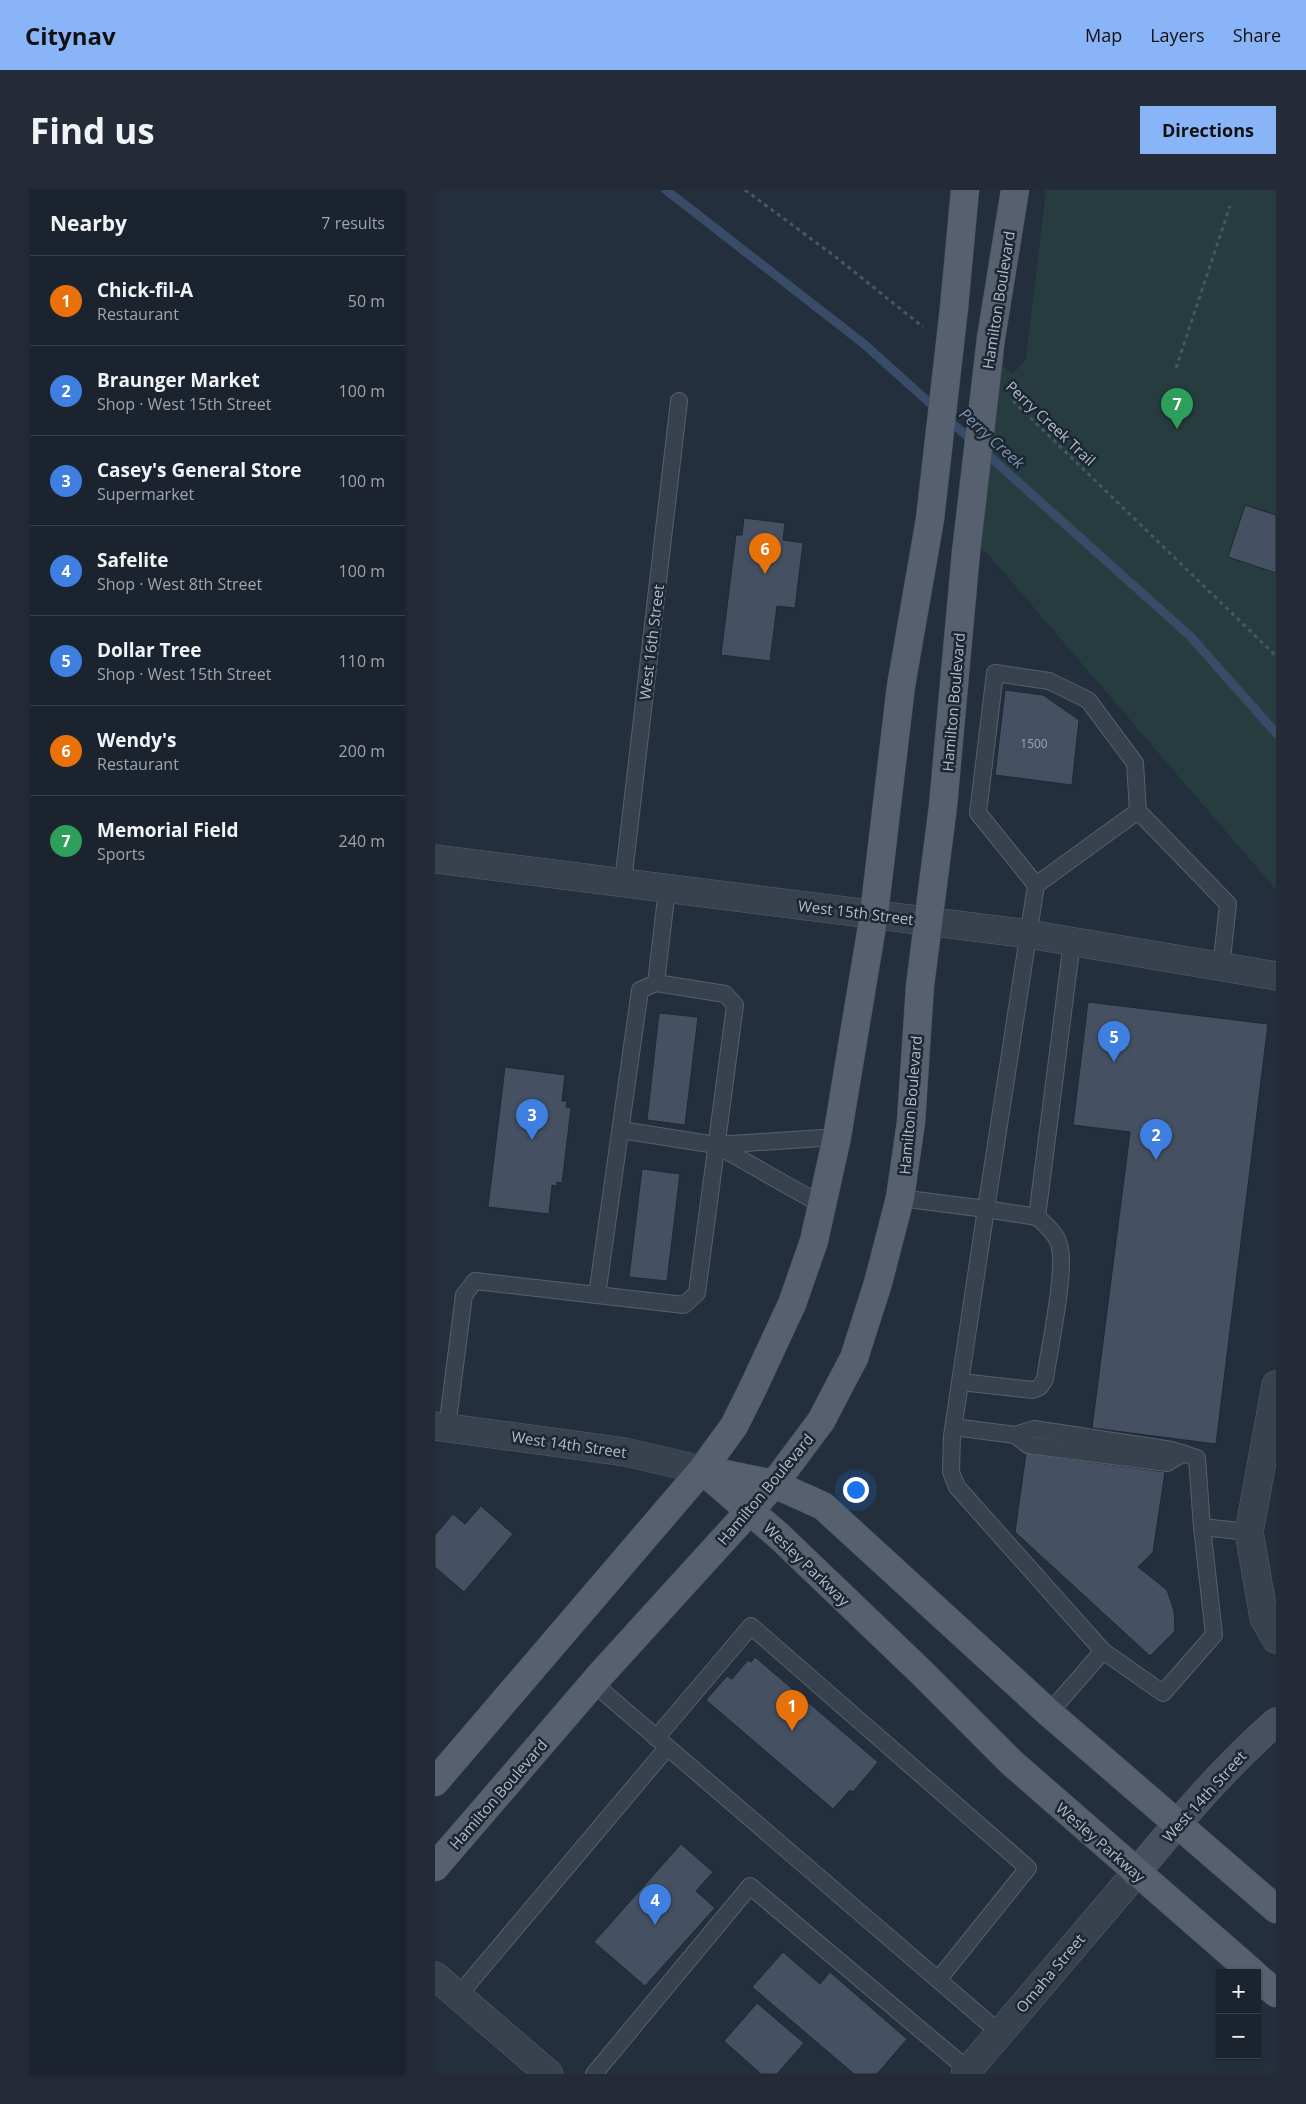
<!DOCTYPE html>
<html lang="en">
<head>
<meta charset="utf-8">
<style>
	:root { --surface:#1b232e; --page:#242b36; --text:#f1f3f6; --muted:#a0a4aa; --line:#39404a; --accent:#8ab4f8 }
	body { margin:0; font-family:"Open Sans",sans-serif; background:var(--page); color:var(--text) }
	.controls { position:absolute; right:15px; bottom:15px; display:grid; overflow:hidden; border-radius:0px; box-shadow:0 1px 4px #0004 }
	.controls button { width:45px; height:45px; display:grid; place-items:center; padding:0; border:0; border-bottom:1px solid var(--line); background:var(--surface); color:var(--text); font:25px sans-serif }
	.you { position:absolute; left:420px; top:1299px; width:18px; height:18px; margin:-12px; border:4px solid #fff; border-radius:50%; background:#1a73e8; box-shadow:0 0 0 8px #1a73e833 }
	.badge { display:grid; place-items:center; width:32px; height:32px; border-radius:50%; background:var(--accent); color:#fff; font-size:16px; font-weight:700 }
	.pin { position:absolute; translate:-50% -41px; filter:drop-shadow(0 1px 2px #0008) }
	.pin::after { content:''; position:absolute; top:26px; width:18px; height:15px; background:inherit; clip-path:polygon(0 0,100% 0,50% 100%) }
	.list { margin:0; padding:0; list-style:none }
	h2 { display:flex; justify-content:space-between; align-items:center; height:65px; margin:0; padding:0 20px; font-size:21px }
	h2 small { font-size:16px; font-weight:400; color:var(--muted) }
	.list li { display:grid; grid-template-columns:32px 1fr auto; gap:15px; align-items:center; box-sizing:border-box; height:90px; padding:0 20px; border-top:1px solid var(--line) }
	.list b { display:block; font-size:19px; white-space:nowrap }
	.list p { margin:0; font-size:16px; white-space:nowrap; color:var(--muted) }
	.list em { font-size:16px; font-style:normal; color:var(--muted) }
	.map { position:relative; flex:none; width:841px; height:1884px; overflow:hidden; border-radius:0px }
	header { display:flex; align-items:center; gap:30px; box-sizing:border-box; height:70px; padding:0 25px; background:var(--accent); color:#111 }
	header strong { font-size:24px }
	nav { display:flex; gap:28px; margin-inline-start:auto; font-size:18px }
	.intro { display:flex; align-items:center; justify-content:space-between; box-sizing:border-box; height:120px; padding:0 30px }
	h1 { margin:0; font-size:35px }
	.button { padding:12px 22px; border-radius:0px; background:var(--accent); color:#111; font-size:18px; font-weight:700 }
	main { display:flex; gap:30px; padding:0 30px }
	aside { flex:1; background:var(--surface); border-radius:0px; box-shadow:0 1px 4px #0004 }
	.map>svg:first-child { display:block }
	.green { fill:#263c3f }
	.lines { fill:none; stroke-linecap:round; stroke-linejoin:round }
	.stream { stroke:#394c67; stroke-width:9 }
	.building { fill:#455162; stroke:#1f2835 }
	.service-casing { stroke:#565f6c; stroke-width:18 }
	.minor-casing { stroke:#565f6c; stroke-width:29 }
	.secondary-casing { stroke:#565f6c; stroke-width:29 }
	.primary-casing { stroke:#414a57; stroke-width:29 }
	.path { stroke:#44595c; stroke-width:3; stroke-dasharray:4 4; stroke-linecap:butt }
	.service { stroke:#38414e; stroke-width:16 }
	.minor { stroke:#38414e; stroke-width:28 }
	.secondary { stroke:#465061; stroke-width:28 }
	.primary { stroke:#56606e; stroke-width:28 }
	.primary-bridge-casing { stroke:#414a57; stroke-width:29; stroke-linecap:butt }
	.primary-bridge { stroke:#56606e; stroke-width:28 }
	.labels { text-anchor:middle; dominant-baseline:central; stroke-width:5; stroke-linejoin:round; paint-order:stroke }
	.number-label { font-size:12px; fill:#98a1af }
	.street-label { font-size:15px; fill:#b4bcc9; stroke:#1d2633 }
	.water-label { font-size:16px; font-style:italic; fill:#7c92b1; stroke:#1d2633 }
</style>
</head>
<body>
<header>
<strong>Citynav</strong>
<nav><a>Map</a><a>Layers</a><a>Share</a></nav>
</header>
<div class="intro"><h1>Find us</h1><a class="button">Directions</a></div>
<main>
<aside>
<h2>Nearby<small>7 results</small></h2>
<ul class="list">
<li><span class="badge" style="background:#e8710a">1</span><div><b>Chick-fil-A</b><p>Restaurant</p></div><em>50 m</em></li>
<li><span class="badge" style="background:#3f7fe0">2</span><div><b>Braunger Market</b><p>Shop · West 15th Street</p></div><em>100 m</em></li>
<li><span class="badge" style="background:#3f7fe0">3</span><div><b>Casey's General Store</b><p>Supermarket</p></div><em>100 m</em></li>
<li><span class="badge" style="background:#3f7fe0">4</span><div><b>Safelite</b><p>Shop · West 8th Street</p></div><em>100 m</em></li>
<li><span class="badge" style="background:#3f7fe0">5</span><div><b>Dollar Tree</b><p>Shop · West 15th Street</p></div><em>110 m</em></li>
<li><span class="badge" style="background:#e8710a">6</span><div><b>Wendy's</b><p>Restaurant</p></div><em>200 m</em></li>
<li><span class="badge" style="background:#2e9e5b">7</span><div><b>Memorial Field</b><p>Sports</p></div><em>240 m</em></li>
</ul>
</aside>
<div class="map">
<svg width="841" height="1884" viewBox="0 0 841 1884">
	<rect width="100%" height="100%" fill="#242f3e"/>
	<path class="green" d="M611,0H841V700L552,363L532,353L550,161L578,184L591,169Z"/>
	<g class="lines">
		<path class="stream" d="M231,0L429,154L755,446L841,543"/>
	</g>
	<g class="building">
		<path d="M810,315L841,325V383L793,367Z"/>
		<path d="M309,328L350,333L348,350L368,353L360,418L342,416L335,471L286,465L301,345H307Z"/>
		<path d="M570,500L608,505L644,530L637,595L560,585Z"/>
		<path d="M653,812L833,834L781,1254L657,1238L695,942L638,935Z"/>
		<path d="M224,823L263,827L250,935L212,930Z"/>
		<path d="M70,877L130,885L127,911H132L131,917L136,918L127,993L122,992V996L117,995L114,1024L53,1017Z"/>
		<path d="M207,979L245,984L232,1091L194,1087Z"/>
		<path d="M591,1263L730,1282L718,1362L703,1377L732,1400L739,1421L740,1441L715,1466L580,1342Z"/>
		<path d="M46,1316L78,1344L29,1402L0,1377V1345L18,1324L30,1334Z"/>
		<path d="M320,1467L443,1572L418,1602L415,1600L398,1619L271,1510L292,1486L297,1489L313,1470L316,1472Z"/>
		<path d="M246,1654L278,1682L261,1701L280,1718L210,1796L159,1752Z"/>
		<path d="M348,1762L385,1794L395,1782L472,1849L442,1884H419L317,1797Z"/>
		<path d="M322,1813L369,1853L342,1884H326L289,1851Z"/>
	</g>
	<g class="lines">
		<defs>
			<g id="service">
				<path d="M188,692L244,211"/>
				<path d="M601,695L543,623L560,483L614,491L653,510L700,573L703,621"/>
				<path d="M221,793L290,804L300,815L262,1103L249,1115L162,1105L205,800Z"/>
				<path d="M221,793L232,699"/>
				<path d="M186,940L281,955L402,947"/>
				<path d="M281,955L387,1015"/>
				<path d="M465,1008L551,1019L601,695L703,621L793,714L786,778"/>
				<path d="M602,1027L551,1019L517,1246L516,1282L522,1297L668,1461L614,1523"/>
				<path d="M526,1192L598,1200L605,1197L610,1189C614,1160 632,1078 624,1054C621,1043 610,1034 602,1027L637,752"/>
				<path d="M519,1237L580,1245L599,1239L737,1260L762,1268L767,1337L779,1445L728,1503L668,1461"/>
				<path d="M12,1238L29,1105L40,1091L162,1105"/>
				<path d="M580,1245L593,1255L732,1273L748,1263"/>
				<path d="M767,1337L814,1342"/>
				<path d="M158,1493L565,1843"/>
				<path d="M221,1548L316,1436L593,1678L503,1790"/>
				<path d="M23,1806L232,1558"/>
				<path d="M159,1884L315,1696L538,1884"/>
			</g>
			<g id="minor">
				<path d="M0,669L593,744L841,786"/>
				<path d="M841,1195L814,1342L829,1428L841,1449"/>
				<path d="M0,1236L190,1262L267,1280"/>
				<path d="M0,1786L114,1884"/>
				<path d="M530,1884L701,1683"/>
			</g>
			<path id="secondary" d="M701,1683C745,1630 789,1577 841,1532"/>
			<g id="primary">
				<path d="M519,118L530,0"/>
				<path d="M556,148L580,0"/>
				<path d="M267,1280L344,1346L486,1482L577,1573L818,1783"/>
				<path d="M271,1280L339,1294L388,1316L614,1523L841,1719"/>
				<path d="M0,1592L267,1280L299,1236L317,1200L357,1114L379,1051L402,947L439,724L466,496L495,329"/>
				<path d="M0,1677L167,1483L339,1294L386,1231L419,1168L443,1093L465,1008L476,932L485,796L508,616L531,362"/>
				<path d="M822,1787L841,1803"/>
			</g>
		</defs>
		<use href="#service" class="service-casing"/>
		<use href="#minor" class="minor-casing"/>
		<use href="#secondary" class="secondary-casing"/>
		<use href="#primary" class="primary-casing"/>
		<g class="path">
			<path d="M310,0L402,68L488,137"/>
			<path d="M741,178L795,16"/>
			<path d="M578,211L841,466"/>
		</g>
		<use href="#service" class="service"/>
		<use href="#minor" class="minor"/>
		<use href="#secondary" class="secondary"/>
		<use href="#primary" class="primary"/>
		<defs>
			<g id="primary-bridge">
				<path d="M495,329L519,118"/>
				<path d="M531,362L556,148"/>
			</g>
		</defs>
		<use href="#primary-bridge" class="primary-bridge-casing"/>
		<use href="#primary-bridge" class="primary-bridge"/>
	</g>
	<g class="labels">
		<g class="number-label">
			<text x="599" y="553">1500</text>
		</g>
		<g class="street-label">
			<text transform="translate(563 110) rotate(-81)">Hamilton Boulevard</text>
			<text transform="translate(616 233) rotate(43)">Perry Creek Trail</text>
			<text transform="translate(216 452) rotate(-83)">West 16th Street</text>
			<text transform="translate(518 512) rotate(-85)">Hamilton Boulevard</text>
			<text transform="translate(421 722) rotate(7)">West 15th Street</text>
			<text transform="translate(475 915) rotate(-85)">Hamilton Boulevard</text>
			<text transform="translate(134 1254) rotate(8)">West 14th Street</text>
			<text transform="translate(330 1299) rotate(-50)">Hamilton Boulevard</text>
			<text transform="translate(372 1374) rotate(44)">Wesley Parkway</text>
			<text transform="translate(63 1604) rotate(-49)">Hamilton Boulevard</text>
			<text transform="translate(769 1606) rotate(-48)">West 14th Street</text>
			<text transform="translate(666 1652) rotate(41)">Wesley Parkway</text>
			<text transform="translate(615 1783) rotate(-50)">Omaha Street</text>
		</g>
		<g class="water-label">
			<text transform="translate(557 248) rotate(42)">Perry Creek</text>
		</g>
	</g>
</svg>
<div class="controls">
<button>+</button>
<button>−</button>
</div>
<div class="you"></div>
<div class="pin badge" style="left:357px;top:1541px;background:#e8710a">1</div>
<div class="pin badge" style="left:721px;top:970px;background:#3f7fe0">2</div>
<div class="pin badge" style="left:97px;top:950px;background:#3f7fe0">3</div>
<div class="pin badge" style="left:220px;top:1735px;background:#3f7fe0">4</div>
<div class="pin badge" style="left:679px;top:872px;background:#3f7fe0">5</div>
<div class="pin badge" style="left:330px;top:384px;background:#e8710a">6</div>
<div class="pin badge" style="left:742px;top:239px;background:#2e9e5b">7</div>
</div>
</main>
</body>
</html>
